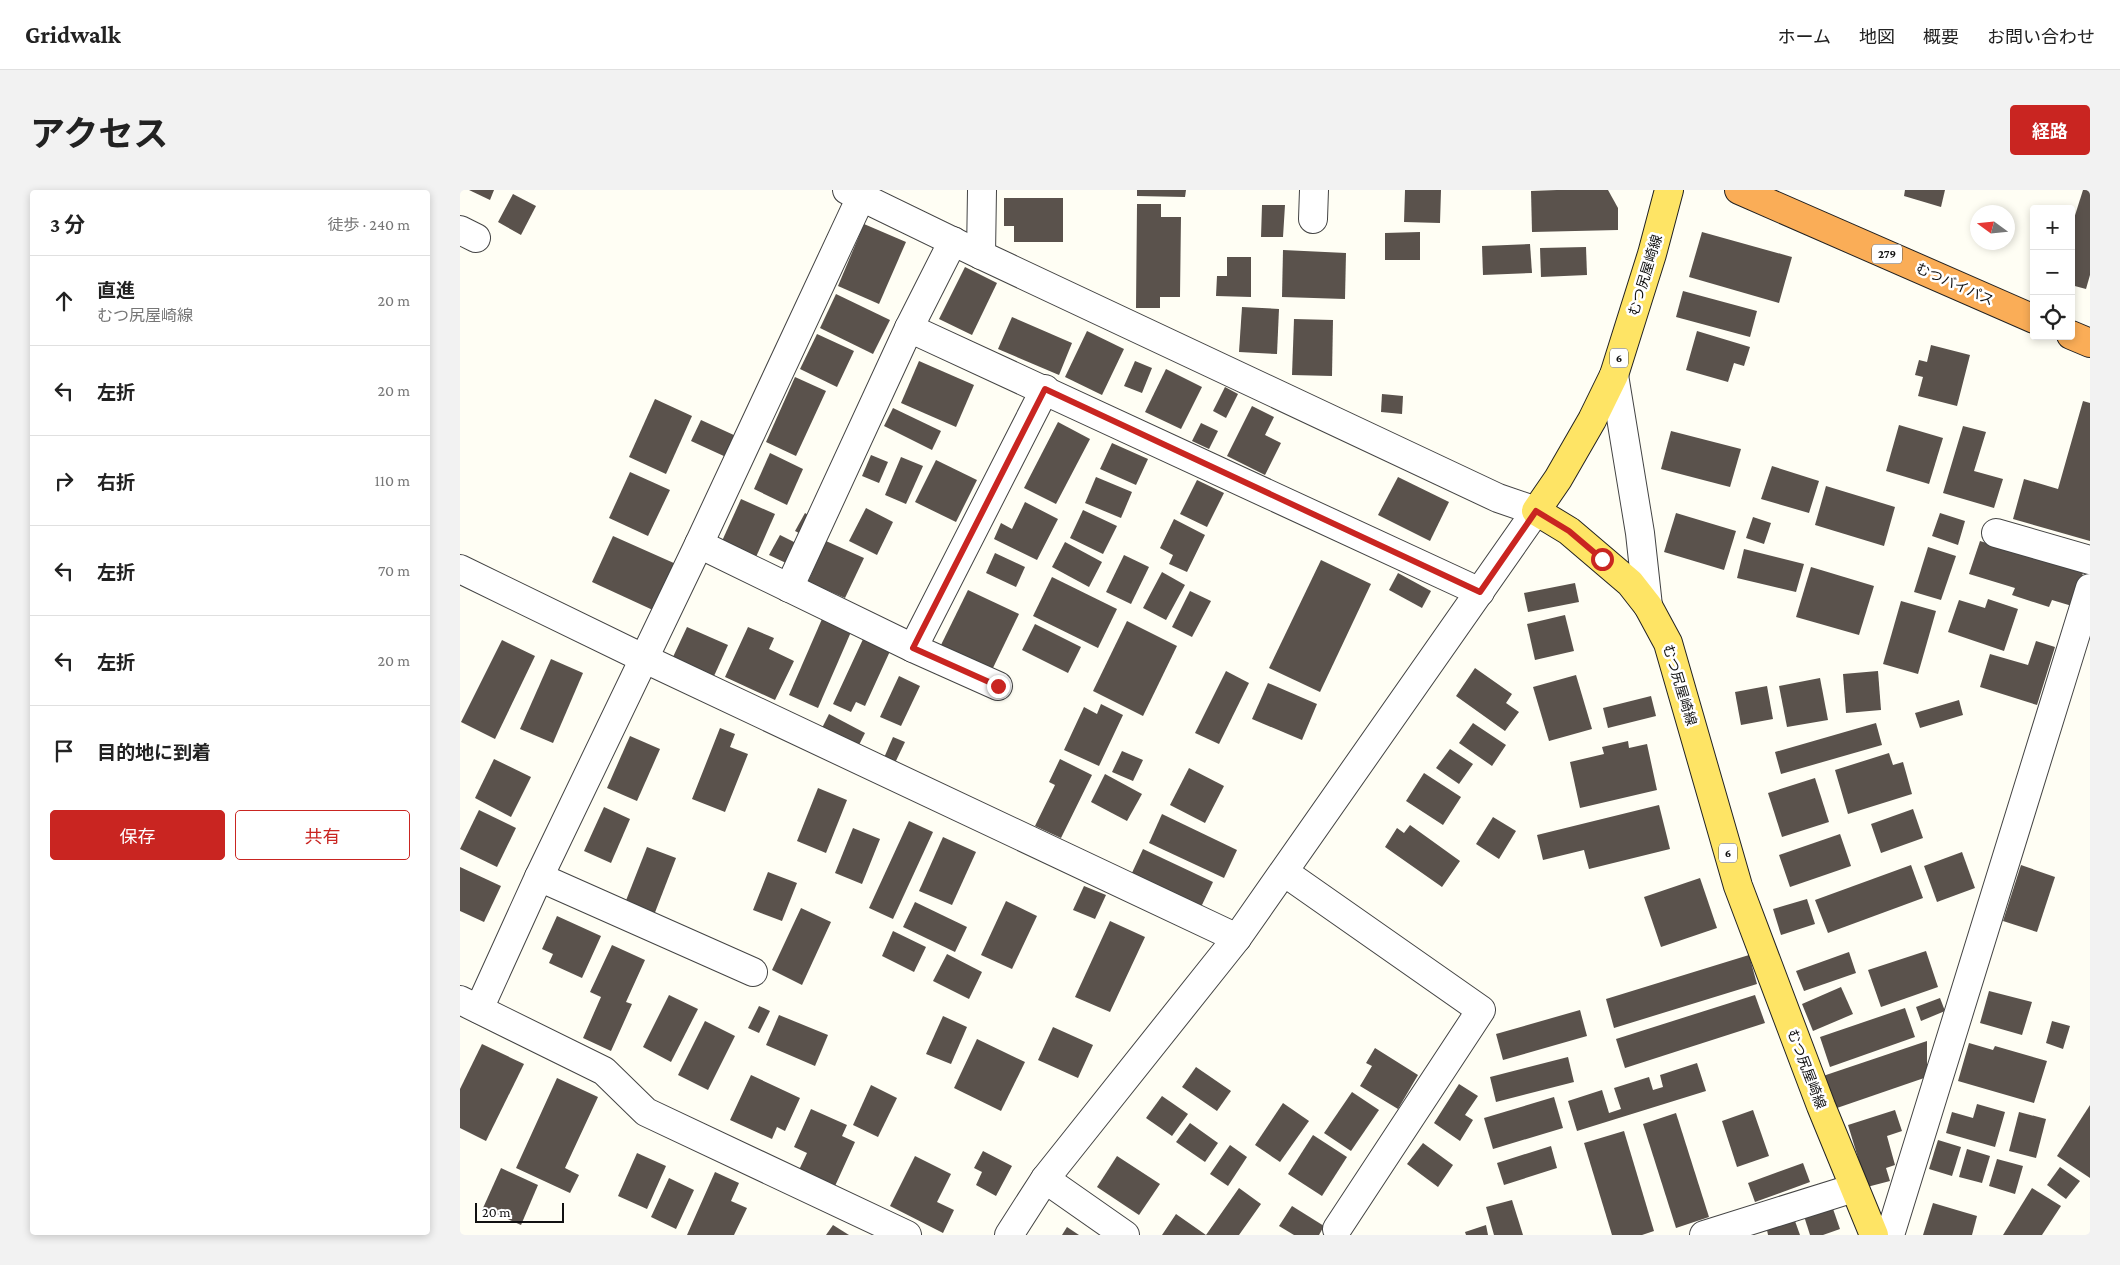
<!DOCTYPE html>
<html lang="ja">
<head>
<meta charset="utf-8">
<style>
	:root { --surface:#fff; --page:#f2f2f2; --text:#222; --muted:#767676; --line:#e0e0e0; --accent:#c92521 }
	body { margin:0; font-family:"Crimson Pro","Noto Sans JP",serif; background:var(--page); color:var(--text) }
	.controls { position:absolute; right:15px; top:15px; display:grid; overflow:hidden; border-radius:5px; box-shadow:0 2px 8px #0003 }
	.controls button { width:45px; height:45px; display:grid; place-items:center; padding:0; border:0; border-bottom:1px solid var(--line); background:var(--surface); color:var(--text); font:25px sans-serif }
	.compass { position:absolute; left:1510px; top:15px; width:45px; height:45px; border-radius:50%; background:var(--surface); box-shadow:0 2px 8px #0003; rotate:285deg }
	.scale { position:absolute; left:15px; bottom:12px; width:89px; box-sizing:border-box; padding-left:5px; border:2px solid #111; border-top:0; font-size:14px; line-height:18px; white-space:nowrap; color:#111; -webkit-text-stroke:4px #fff; paint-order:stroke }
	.stop { position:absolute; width:15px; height:15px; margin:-11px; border:4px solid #c92521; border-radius:50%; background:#fff }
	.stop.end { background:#c92521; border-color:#fff; box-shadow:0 1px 5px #0008 }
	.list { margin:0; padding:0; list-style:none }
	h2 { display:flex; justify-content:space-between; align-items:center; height:65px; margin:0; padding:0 20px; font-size:21px }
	h2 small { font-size:16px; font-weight:400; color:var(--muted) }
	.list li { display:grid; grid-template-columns:32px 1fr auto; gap:15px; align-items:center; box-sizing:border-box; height:90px; padding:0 20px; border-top:1px solid var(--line) }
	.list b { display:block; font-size:19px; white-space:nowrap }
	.list p { margin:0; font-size:16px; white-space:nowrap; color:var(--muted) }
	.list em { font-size:16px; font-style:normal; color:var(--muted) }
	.actions { display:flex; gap:10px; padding:15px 20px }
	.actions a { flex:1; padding:11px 0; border:1px solid var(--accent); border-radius:5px; text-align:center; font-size:18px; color:var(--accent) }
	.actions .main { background:var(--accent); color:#fff }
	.icon { flex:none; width:28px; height:28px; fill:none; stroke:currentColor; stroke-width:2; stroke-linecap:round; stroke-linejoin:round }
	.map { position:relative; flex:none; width:1630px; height:1045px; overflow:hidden; border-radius:5px }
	header { display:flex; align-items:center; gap:30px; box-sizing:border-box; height:70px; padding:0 25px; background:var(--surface); border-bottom:1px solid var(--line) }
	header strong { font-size:24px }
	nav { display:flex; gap:28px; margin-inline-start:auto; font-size:18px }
	.intro { display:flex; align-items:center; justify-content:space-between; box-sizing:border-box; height:120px; padding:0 30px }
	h1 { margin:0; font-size:35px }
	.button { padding:12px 22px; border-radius:5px; background:var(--accent); color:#fff; font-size:18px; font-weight:700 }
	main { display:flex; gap:30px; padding:0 30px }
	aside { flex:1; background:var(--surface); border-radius:5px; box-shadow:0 2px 8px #0003 }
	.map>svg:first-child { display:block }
	.building { fill:#5a524c }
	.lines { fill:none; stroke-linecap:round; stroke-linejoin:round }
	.minor-casing { stroke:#444; stroke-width:30 }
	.major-casing { stroke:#222; stroke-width:30 }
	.highway-casing { stroke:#222; stroke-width:30 }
	.minor { stroke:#fff; stroke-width:28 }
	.major { stroke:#fee465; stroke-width:28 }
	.highway { stroke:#faad57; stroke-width:28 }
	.route { stroke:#c92521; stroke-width:6 }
	.labels { text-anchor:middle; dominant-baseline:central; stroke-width:5; stroke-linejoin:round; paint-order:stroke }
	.shield { fill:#fff; stroke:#585858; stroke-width:1 }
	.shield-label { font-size:12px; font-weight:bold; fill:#111 }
	.street-label { font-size:14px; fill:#111; stroke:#fff }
</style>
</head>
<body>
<header>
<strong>Gridwalk</strong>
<nav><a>ホーム</a><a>地図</a><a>概要</a><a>お問い合わせ</a></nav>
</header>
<div class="intro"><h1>アクセス</h1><a class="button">経路</a></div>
<main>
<aside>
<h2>3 分<small>徒歩 · 240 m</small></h2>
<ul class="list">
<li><svg class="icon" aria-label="ahead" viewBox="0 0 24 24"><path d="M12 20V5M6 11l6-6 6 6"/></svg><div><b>直進</b><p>むつ尻屋崎線</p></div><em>20 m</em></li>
<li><svg class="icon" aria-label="left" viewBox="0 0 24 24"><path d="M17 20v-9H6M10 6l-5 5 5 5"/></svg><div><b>左折</b></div><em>20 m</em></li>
<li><svg class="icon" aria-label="right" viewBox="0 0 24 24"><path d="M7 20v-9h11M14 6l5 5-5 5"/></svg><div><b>右折</b></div><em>110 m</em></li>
<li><svg class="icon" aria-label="left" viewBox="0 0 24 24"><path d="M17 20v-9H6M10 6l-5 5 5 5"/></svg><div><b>左折</b></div><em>70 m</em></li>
<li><svg class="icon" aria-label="left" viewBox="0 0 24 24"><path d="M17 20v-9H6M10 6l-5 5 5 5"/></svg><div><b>左折</b></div><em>20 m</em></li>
<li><svg class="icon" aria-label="arrive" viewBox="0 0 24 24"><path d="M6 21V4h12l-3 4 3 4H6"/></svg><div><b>目的地に到着</b></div></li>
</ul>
<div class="actions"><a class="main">保存</a><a>共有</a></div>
</aside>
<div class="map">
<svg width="1630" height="1045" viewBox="0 0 1630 1045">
	<rect width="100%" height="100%" fill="#fffef4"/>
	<g class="building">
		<path d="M9,0H34L30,10Z"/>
		<path d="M677,0H726L725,7L677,6Z"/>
		<path d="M945,0H981L980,33L944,32Z"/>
		<path d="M1097,0H1148L1158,18V40L1072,42L1071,1Z"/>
		<path d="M1445,0H1485L1481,17L1444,6Z"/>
		<path d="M1623,0H1630V85L1626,99L1611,95V38Z"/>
		<path d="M53,4L76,16L61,45L38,32Z"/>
		<path d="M544,8H603V52H554V36H544Z"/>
		<path d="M677,14H701V27H721L720,107H700V118H676Z"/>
		<path d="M802,15H825L823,47H801Z"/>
		<path d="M404,34L446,52L419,114L378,96Z"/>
		<path d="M960,42V70H925V43Z"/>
		<path d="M1242,42L1332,67L1319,113L1229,87Z"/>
		<path d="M1070,54L1072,83L1023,85L1022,56Z"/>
		<path d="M1126,57L1127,85L1081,87L1080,58Z"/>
		<path d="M823,60L886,63L885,109L822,107Z"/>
		<path d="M767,67H791V107L756,106L757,86H767Z"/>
		<path d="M505,77L537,93L512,145L479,129Z"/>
		<path d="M1223,101L1297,121L1290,147L1216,127Z"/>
		<path d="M376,104L430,130L413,164L360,138Z"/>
		<path d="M782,117L819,119L817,164L779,162Z"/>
		<path d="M552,127L612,153L599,185L538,159Z"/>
		<path d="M834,129L873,130L872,186L832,185Z"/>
		<path d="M627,141L664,159L642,205L605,187Z"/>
		<path d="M1237,141L1290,157L1284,176L1274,173L1268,192L1226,180Z"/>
		<path d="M357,144L394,161L377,197L340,179Z"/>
		<path d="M1471,155L1510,165L1497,216L1458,206L1463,187L1455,185L1459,170L1467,172Z"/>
		<path d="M459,171L514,195L496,237L441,213Z"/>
		<path d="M675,171L692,178L682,203L664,196Z"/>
		<path d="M706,179L742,197L721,239L685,222Z"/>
		<path d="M335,187L366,201L336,266L306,252Z"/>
		<path d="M765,197L778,204L766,228L753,221Z"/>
		<path d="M922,204L943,206L942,224L921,222Z"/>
		<path d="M195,209L232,226L206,284L169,267Z"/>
		<path d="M1623,211L1630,213V351L1553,329L1564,289L1598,299Z"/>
		<path d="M792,216L814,227L805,245L821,253L805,285L767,266Z"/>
		<path d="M433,218L481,241L472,260L424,236Z"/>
		<path d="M241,230L276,246L266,267L231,251Z"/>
		<path d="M598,232L630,249L596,314L564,298Z"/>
		<path d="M741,233L758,241L749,259L732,251Z"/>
		<path d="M1439,235L1483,248L1469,294L1426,281Z"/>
		<path d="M1503,236L1526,242L1514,281L1543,289L1534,318L1483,303Z"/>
		<path d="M1211,241L1281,259L1270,297L1201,279Z"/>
		<path d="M652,253L688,269L676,295L640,279Z"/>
		<path d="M310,263L343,279L327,315L294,299Z"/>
		<path d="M411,265L428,272L419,293L402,286Z"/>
		<path d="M441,267L463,276L446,314L425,305Z"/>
		<path d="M476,270L517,290L496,332L455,312Z"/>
		<path d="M1312,276L1359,291L1349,323L1301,309Z"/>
		<path d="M170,282L210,300L188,346L149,328Z"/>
		<path d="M636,287L672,302L661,328L625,313Z"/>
		<path d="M938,287L989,312L970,351L918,325Z"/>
		<path d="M737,290L764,303L747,337L720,324Z"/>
		<path d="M1366,296L1435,317L1424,356L1355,335Z"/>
		<path d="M281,309L315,324L296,367L262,351Z"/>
		<path d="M565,312L598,329L577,370L534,349L541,333L552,339Z"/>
		<path d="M406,318L433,332L417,365L389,351Z"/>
		<path d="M623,320L657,336L643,364L610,348Z"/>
		<path d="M345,323L353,328L343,345L335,341Z"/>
		<path d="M1216,323L1276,341L1264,380L1204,362Z"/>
		<path d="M1480,323L1505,331L1498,355L1472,346Z"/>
		<path d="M1293,327L1311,333L1304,354L1286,348Z"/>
		<path d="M714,329L745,345L727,382L709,374L713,365L700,358Z"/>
		<path d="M320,345L336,353L326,373L309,365Z"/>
		<path d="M153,346L216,374L195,421L132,392Z"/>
		<path d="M366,351L404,368L385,408L348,392Z"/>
		<path d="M1520,351L1623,383L1612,416L1592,410L1589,417L1552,405L1555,398L1509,384Z"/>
		<path d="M605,352L642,372L629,397L592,377Z"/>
		<path d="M1468,357L1496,366L1481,410L1454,402Z"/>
		<path d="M1284,359L1344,374L1336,402L1277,388Z"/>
		<path d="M535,363L565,377L556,397L526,383Z"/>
		<path d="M664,365L689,377L671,414L646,402Z"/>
		<path d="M861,370L911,394L860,502L809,478Z"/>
		<path d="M1351,377L1414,396L1399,445L1336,427Z"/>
		<path d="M702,382L725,395L706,430L683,418Z"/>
		<path d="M938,383L971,401L962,418L929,400Z"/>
		<path d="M592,387L657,419L638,458L573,426Z"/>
		<path d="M1115,393L1119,412L1068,422L1064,403Z"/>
		<path d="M508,400L559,424L531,482L480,457Z"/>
		<path d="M730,401L751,411L732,447L712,437Z"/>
		<path d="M1528,409L1558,419L1544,461L1488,442L1499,410L1525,418Z"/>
		<path d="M1441,411L1476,421L1458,484L1423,474Z"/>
		<path d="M1105,425L1114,461L1075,470L1067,434Z"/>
		<path d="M362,429L391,442L358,518L329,505Z"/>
		<path d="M667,431L717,456L683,526L633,501Z"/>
		<path d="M575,434L621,457L608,483L562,460Z"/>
		<path d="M227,437L268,455L254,486L213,467Z"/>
		<path d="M288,437L314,448L309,459L334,471L315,510L265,487Z"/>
		<path d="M404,447L431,459L405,516L396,512L391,522L373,514Z"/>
		<path d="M42,450L75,466L35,549L1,532Z"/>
		<path d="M1576,451L1595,457L1577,515L1520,497L1530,464L1568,475Z"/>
		<path d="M91,469L123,483L93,553L60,539Z"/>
		<path d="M1015,478L1052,504L1046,513L1059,522L1045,541L996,506Z"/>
		<path d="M766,481L789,493L759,554L735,543Z"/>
		<path d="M1418,481L1421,520L1386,523L1383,484Z"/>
		<path d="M1116,485L1132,539L1089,551L1073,497Z"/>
		<path d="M439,486L460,496L441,536L420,527Z"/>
		<path d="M1360,488L1368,530L1327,537L1319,496Z"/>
		<path d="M808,493L857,514L842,550L792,529Z"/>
		<path d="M1307,496L1313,529L1281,535L1275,502Z"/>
		<path d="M1191,506L1196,526L1148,538L1143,518Z"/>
		<path d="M1499,510L1503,525L1460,538L1455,523Z"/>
		<path d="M641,514L663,525L639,576L604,560L624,517L637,524Z"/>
		<path d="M369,524L405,543L397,559L361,540Z"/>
		<path d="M1013,533L1046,555L1032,576L999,553Z"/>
		<path d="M1416,533L1422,555L1321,584L1315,562Z"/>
		<path d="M260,538L275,544L270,557L288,564L265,622L232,609Z"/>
		<path d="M170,546L200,559L177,611L147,598Z"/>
		<path d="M433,547L445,552L434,575L423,570Z"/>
		<path d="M1168,551L1169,558L1187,554L1197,600L1120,618L1110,572L1144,564L1142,557Z"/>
		<path d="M990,559L1013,574L999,594L976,578Z"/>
		<path d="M662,561L683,570L673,591L652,582Z"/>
		<path d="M1429,563L1433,575L1443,572L1452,604L1388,624L1375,580Z"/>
		<path d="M34,569L71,587L51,627L15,608Z"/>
		<path d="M600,569L632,585L601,648L575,636L595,595L589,592Z"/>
		<path d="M729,578L764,596L745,633L710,615Z"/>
		<path d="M964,583L1001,607L983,635L946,611Z"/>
		<path d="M645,584L682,604L667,631L631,612Z"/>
		<path d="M1355,588L1369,632L1322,647L1308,603Z"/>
		<path d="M358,598L387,610L366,663L337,651Z"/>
		<path d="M1199,615L1210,659L1129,679L1124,660L1083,670L1077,645Z"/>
		<path d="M144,617L170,629L151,673L124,661Z"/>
		<path d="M1453,619L1463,648L1421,663L1411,634Z"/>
		<path d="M19,620L56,638L37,677L0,659Z"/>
		<path d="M702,624L777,660L764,688L689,653Z"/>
		<path d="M1033,627L1056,641L1039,669L1016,654Z"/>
		<path d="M449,631L473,642L433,729L409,718Z"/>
		<path d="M950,635L1000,671L982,697L925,657L937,638L944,643Z"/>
		<path d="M393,638L420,649L402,694L375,683Z"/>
		<path d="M1380,644L1391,676L1330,697L1319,665Z"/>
		<path d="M483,647L516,662L492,715L459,701Z"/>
		<path d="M187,657L216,668L194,725L165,713Z"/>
		<path d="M683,659L753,692L741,717L671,685Z"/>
		<path d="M1502,662L1515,698L1477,712L1464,676Z"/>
		<path d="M1451,675L1463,708L1368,743L1355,710Z"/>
		<path d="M1561,675L1595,687L1577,742L1543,731Z"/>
		<path d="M0,677L41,696L24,732L0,721Z"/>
		<path d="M308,682L337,693L322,731L293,720Z"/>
		<path d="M1240,688L1257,738L1201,757L1184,707Z"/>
		<path d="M624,696L646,705L635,729L613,720Z"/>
		<path d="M1347,709L1355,734L1321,745L1313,719Z"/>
		<path d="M546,711L577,726L552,779L521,765Z"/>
		<path d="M455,712L507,737L495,762L443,737Z"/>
		<path d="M341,718L371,732L342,795L312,780Z"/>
		<path d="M97,726L141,746L122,788L89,773L93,764L82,759Z"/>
		<path d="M650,731L685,747L650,822L615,807Z"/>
		<path d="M433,741L466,757L454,782L422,766Z"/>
		<path d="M152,755L185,770L166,812L172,814L151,861L123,848L141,807L130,802Z"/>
		<path d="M1466,761L1478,797L1421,817L1408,780Z"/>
		<path d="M1389,762L1396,783L1344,801L1336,781Z"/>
		<path d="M487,764L522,782L509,809L473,791Z"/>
		<path d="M1289,765L1297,794L1154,838L1146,809Z"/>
		<path d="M1381,797L1393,824L1353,841L1342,814Z"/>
		<path d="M1529,801L1572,812L1562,845L1520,833Z"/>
		<path d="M209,805L238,819L211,872L183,857Z"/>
		<path d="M1295,805L1305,833L1165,878L1156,849Z"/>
		<path d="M1480,808L1485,821L1461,831L1456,817Z"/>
		<path d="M299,816L310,821L299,843L288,838Z"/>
		<path d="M1445,818L1455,847L1370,877L1360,847Z"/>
		<path d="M1120,820L1127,846L1043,870L1036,844Z"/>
		<path d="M319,825L368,845L355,876L306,855Z"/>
		<path d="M483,826L507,837L491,874L466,864Z"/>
		<path d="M245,831L275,846L248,900L218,885Z"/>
		<path d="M1592,831L1610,836L1603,859L1586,853Z"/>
		<path d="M593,837L633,855L618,888L578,870Z"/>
		<path d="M517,849L565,872L541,921L494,898Z"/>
		<path d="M1467,851V887L1374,919L1363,886Z"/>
		<path d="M1509,853L1533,860L1535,856L1587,871L1574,913L1498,891Z"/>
		<path d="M22,854L64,874L26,951L0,938V899Z"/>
		<path d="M915,858L958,885L938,919L900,896L912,876L906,873Z"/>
		<path d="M1108,867L1114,892L1036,912L1030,887Z"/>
		<path d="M1237,873L1246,901L1117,941L1108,911L1142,900L1149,923L1161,919L1154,898L1189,887L1193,900L1203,897L1200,885Z"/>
		<path d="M736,877L771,901L757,921L722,897Z"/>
		<path d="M291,885L340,908L325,941L317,937L312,949L270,930Z"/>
		<path d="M97,888L138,907L105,978L119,985L110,1003L56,978Z"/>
		<path d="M999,894L1018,906L1005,925L1013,930L1000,951L974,933Z"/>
		<path d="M411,895L437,908L418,947L393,935Z"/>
		<path d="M892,902L919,920L891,961L864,943Z"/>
		<path d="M702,906L728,924L712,946L686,928Z"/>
		<path d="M1094,907L1103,938L1033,959L1024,928Z"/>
		<path d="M823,913L849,931L820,972L795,955Z"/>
		<path d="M1517,914L1545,922L1535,957L1486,943L1492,922L1513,928Z"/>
		<path d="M1630,915V988L1597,966Z"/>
		<path d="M351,919L387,935L382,946L395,952L375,996L339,980L347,963L334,957Z"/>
		<path d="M1293,920L1309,966L1277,977L1262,931Z"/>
		<path d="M1435,920L1442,941L1427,946L1435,975L1426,978L1430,991L1407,997L1388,935Z"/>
		<path d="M1559,922L1586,929L1576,968L1549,961Z"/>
		<path d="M1216,923L1249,1027L1216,1038L1183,934Z"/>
		<path d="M730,933L758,953L745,972L716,952Z"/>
		<path d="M1164,941L1194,1041L1182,1045H1152L1124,953Z"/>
		<path d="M853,945L887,967L862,1006L828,984Z"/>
		<path d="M1478,950L1501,957L1492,986L1469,979Z"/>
		<path d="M963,953L993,975L978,997L947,974Z"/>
		<path d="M770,955L787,967L768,996L750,984Z"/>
		<path d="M1091,956L1097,978L1044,995L1037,973Z"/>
		<path d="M1507,959L1530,966L1522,993L1499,987Z"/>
		<path d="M523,961L552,976L536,1006L516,995L522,982L514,978Z"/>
		<path d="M177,963L206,976L187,1019L158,1006Z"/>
		<path d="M455,966L491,984L477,1012L494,1020L483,1043L430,1016Z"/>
		<path d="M657,966L700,994L679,1025L637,997Z"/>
		<path d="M1537,969L1563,976L1555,1004L1529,996Z"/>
		<path d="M1343,973L1350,992L1295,1012L1288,993Z"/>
		<path d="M1600,977L1620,991L1606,1009L1587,995Z"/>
		<path d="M41,978L78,995L61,1035L23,1018Z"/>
		<path d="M255,982L279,993L271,1011L287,1018L274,1045H227Z"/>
		<path d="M209,988L234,1000L216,1039L191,1027Z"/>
		<path d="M779,998L801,1014L779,1045H702L716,1024L746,1045Z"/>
		<path d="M1572,998L1601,1016L1582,1045H1543Z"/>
		<path d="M1052,1010L1063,1045H1034L1026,1017Z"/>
		<path d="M1473,1013L1517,1026L1512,1045H1463Z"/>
		<path d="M832,1016L864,1036L859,1045H834L819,1036Z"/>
		<path d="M1372,1016L1380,1039L1363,1045H1350L1344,1026Z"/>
		<path d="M1335,1031L1340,1045H1308L1307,1040Z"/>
		<path d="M373,1035L389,1045H366Z"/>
		<path d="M1026,1035L1028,1045H1006L1005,1042Z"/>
		<path d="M607,1037L619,1045H602Z"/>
	</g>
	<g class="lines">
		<defs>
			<g id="minor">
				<path d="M387,0L521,65L1038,308L1076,321L777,748L585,989L549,1045"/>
				<path d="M853,29L854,0"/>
				<path d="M0,40L16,48"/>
				<path d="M521,65L522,0"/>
				<path d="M449,138L1020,402"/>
				<path d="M1154,185L1180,343L1188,416"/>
				<path d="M1536,343L1630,370"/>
				<path d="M239,354L453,458L538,496"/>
				<path d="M0,379L183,468L777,748"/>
				<path d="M329,398L449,138L493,51"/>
				<path d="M453,458L585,199"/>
				<path d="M824,682L1021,820L877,1039"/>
				<path d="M79,687L293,782"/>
				<path d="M0,810L144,881L186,922L447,1045"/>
				<path d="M19,819L79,687L239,354L401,7"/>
				<path d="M585,989L665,1045"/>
				<path d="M1244,1045L1394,998"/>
				<path d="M1430,1045L1630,398"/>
			</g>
			<path id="major" d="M1209,0L1192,64L1154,185L1132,230L1098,289L1076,321L1109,341L1170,393L1188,416L1208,453L1278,696L1361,916L1414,1045"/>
			<g id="highway">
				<path d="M1279,0L1574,129"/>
				<path d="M1611,145L1630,153"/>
			</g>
		</defs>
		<use href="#minor" class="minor-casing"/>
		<use href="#major" class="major-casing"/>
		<use href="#highway" class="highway-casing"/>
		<use href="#minor" class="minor"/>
		<use href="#major" class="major"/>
		<use href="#highway" class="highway"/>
	</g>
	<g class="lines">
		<path class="route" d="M538,496L453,458L585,199L1020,402L1076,321L1109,341L1142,369"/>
	</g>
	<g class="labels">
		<g class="shield">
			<rect x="1412" y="54.5" width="30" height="19" rx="4"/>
			<rect x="1150" y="158.5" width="18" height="19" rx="4"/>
			<rect x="1259" y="653.5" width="18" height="19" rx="4"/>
		</g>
		<g class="shield-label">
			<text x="1427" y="64">279</text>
			<text x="1159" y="168">6</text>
			<text x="1268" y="663">6</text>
		</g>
		<g class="street-label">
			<text transform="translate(1185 85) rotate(-73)">むつ尻屋崎線</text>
			<text transform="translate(1495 94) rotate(24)">むつバイパス</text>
			<text transform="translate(1220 495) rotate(73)">むつ尻屋崎線</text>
			<text transform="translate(1347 879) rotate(69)">むつ尻屋崎線</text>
		</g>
	</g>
</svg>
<div class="controls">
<button>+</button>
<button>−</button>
<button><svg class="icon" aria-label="locate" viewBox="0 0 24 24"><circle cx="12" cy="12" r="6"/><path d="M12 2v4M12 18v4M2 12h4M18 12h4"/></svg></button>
</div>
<svg class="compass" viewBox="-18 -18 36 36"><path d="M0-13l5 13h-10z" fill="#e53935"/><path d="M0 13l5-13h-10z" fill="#767676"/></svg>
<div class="scale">20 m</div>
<div class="stop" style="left:1142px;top:369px"></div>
<div class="stop end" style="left:538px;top:496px"></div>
</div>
</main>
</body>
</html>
